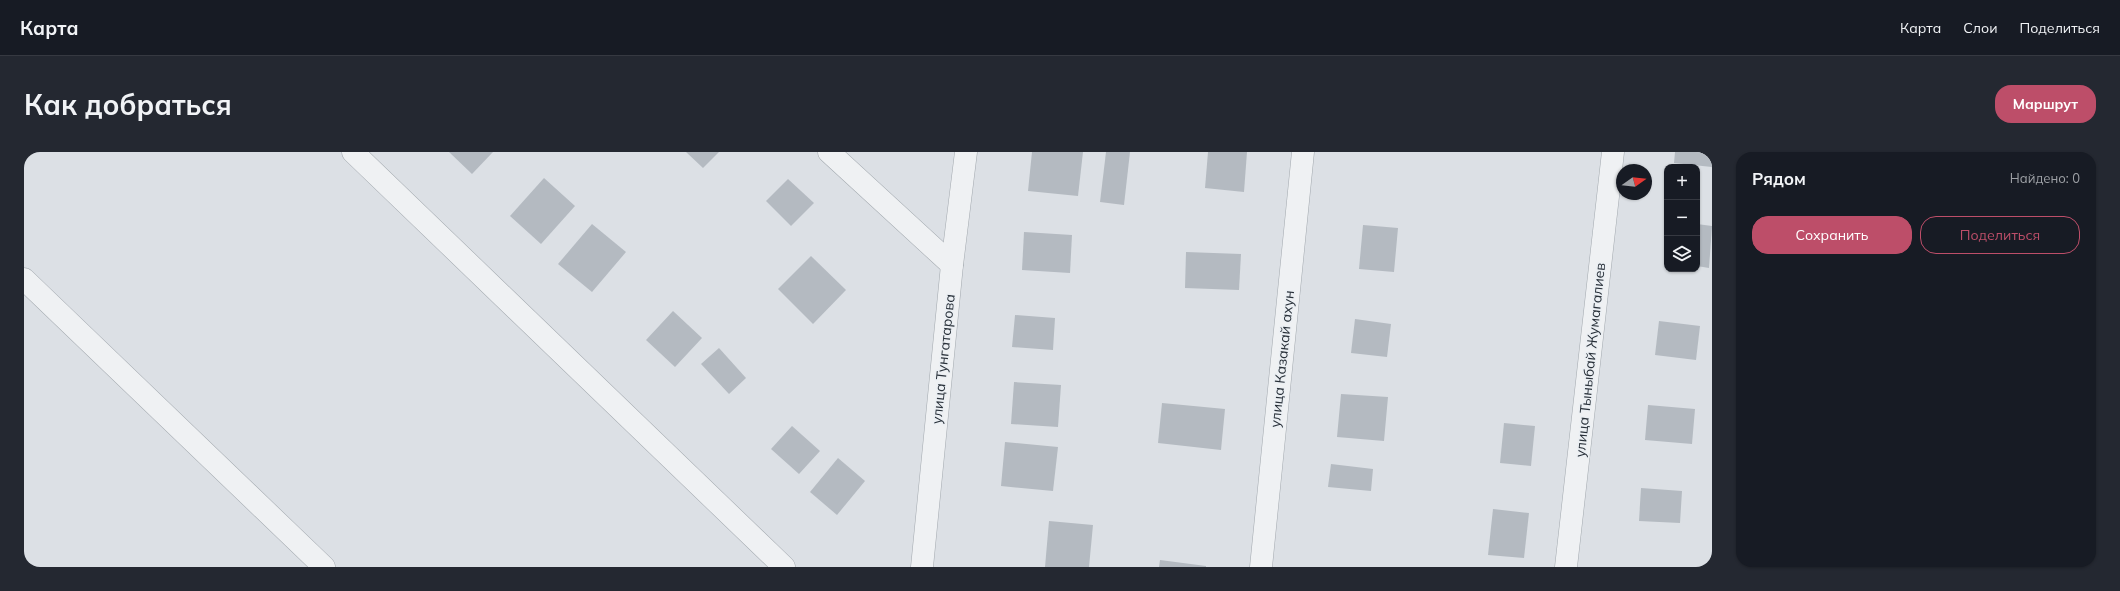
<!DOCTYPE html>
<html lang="ru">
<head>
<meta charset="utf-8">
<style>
	:root { --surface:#171b24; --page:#242831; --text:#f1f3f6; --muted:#9ea1a6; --line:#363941; --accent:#bd4e69 }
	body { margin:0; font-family:Mulish,sans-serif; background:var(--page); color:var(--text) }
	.controls { position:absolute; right:12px; top:12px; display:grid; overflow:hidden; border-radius:8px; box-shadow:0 1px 3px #0004 }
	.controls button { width:36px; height:36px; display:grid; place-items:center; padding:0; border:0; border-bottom:1px solid var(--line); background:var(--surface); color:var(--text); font:20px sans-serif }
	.compass { position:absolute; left:1592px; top:12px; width:36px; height:36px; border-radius:50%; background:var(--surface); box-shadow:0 1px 3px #0004; rotate:75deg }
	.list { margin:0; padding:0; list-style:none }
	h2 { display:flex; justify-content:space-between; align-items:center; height:52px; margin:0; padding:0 16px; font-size:17px }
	h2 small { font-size:13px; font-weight:400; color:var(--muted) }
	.actions { display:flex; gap:8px; padding:12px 16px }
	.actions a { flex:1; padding:9px 0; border:1px solid var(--accent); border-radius:16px; text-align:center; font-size:14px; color:var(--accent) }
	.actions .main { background:var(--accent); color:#fff }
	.icon { flex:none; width:22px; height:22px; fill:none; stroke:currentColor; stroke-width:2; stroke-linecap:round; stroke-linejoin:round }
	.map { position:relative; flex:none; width:1688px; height:415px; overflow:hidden; border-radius:16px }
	header { display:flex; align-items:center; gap:24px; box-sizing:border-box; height:56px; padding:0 20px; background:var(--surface); border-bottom:1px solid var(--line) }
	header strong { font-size:19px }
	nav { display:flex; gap:22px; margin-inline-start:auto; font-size:14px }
	.intro { display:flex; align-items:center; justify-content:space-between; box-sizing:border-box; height:96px; padding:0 24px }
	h1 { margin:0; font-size:28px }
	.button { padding:10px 18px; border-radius:16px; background:var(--accent); color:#fff; font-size:14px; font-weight:700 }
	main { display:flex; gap:24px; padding:0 24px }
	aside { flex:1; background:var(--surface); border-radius:16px; box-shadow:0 1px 3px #0004 }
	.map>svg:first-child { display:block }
	.building { fill:#b4bac1 }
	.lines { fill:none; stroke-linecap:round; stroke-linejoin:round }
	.minor-casing { stroke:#a2a8ae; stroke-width:23 }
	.tertiary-casing { stroke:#a2a8ae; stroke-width:23 }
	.minor { stroke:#eff1f3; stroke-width:22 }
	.tertiary { stroke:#eff1f3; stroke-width:22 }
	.labels { text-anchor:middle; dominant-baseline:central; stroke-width:3; stroke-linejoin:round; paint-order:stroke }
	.street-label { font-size:14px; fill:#283039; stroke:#ebeff3 }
</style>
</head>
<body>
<header>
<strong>Карта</strong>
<nav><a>Карта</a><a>Слои</a><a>Поделиться</a></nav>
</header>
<div class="intro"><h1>Как добраться</h1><a class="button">Маршрут</a></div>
<main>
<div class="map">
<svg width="1688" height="415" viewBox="0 0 1688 415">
	<rect width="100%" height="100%" fill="#dce0e5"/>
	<g class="building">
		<path d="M425,0H469L448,22Z"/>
		<path d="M662,0H695L679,16Z"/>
		<path d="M1008,0H1059L1054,44L1004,39Z"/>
		<path d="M1082,0H1106L1100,53L1076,50Z"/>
		<path d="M1184,0H1223L1220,40L1181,36Z"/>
		<path d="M1651,0H1688V15L1650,11Z"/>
		<path d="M520,26L551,54L517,92L486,64Z"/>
		<path d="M764,27L790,51L767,74L742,49Z"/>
		<path d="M568,72L602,100L568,140L534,112Z"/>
		<path d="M1673,72L1688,74L1685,116L1673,114Z"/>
		<path d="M1339,73L1374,76L1370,120L1335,117Z"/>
		<path d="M1000,80L1048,83L1046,121L998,118Z"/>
		<path d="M1162,100L1217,102L1215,138L1161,136Z"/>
		<path d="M787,104L822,138L789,172L754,137Z"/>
		<path d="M649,159L678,186L651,215L622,188Z"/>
		<path d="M991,163L1031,166L1029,198L988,195Z"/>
		<path d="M1331,167L1367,172L1363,205L1327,201Z"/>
		<path d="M1635,169L1676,174L1672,208L1631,203Z"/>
		<path d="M695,196L722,226L705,242L677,212Z"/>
		<path d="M990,230L1037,233L1034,275L987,272Z"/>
		<path d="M1317,242L1364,245L1360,289L1313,285Z"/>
		<path d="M1138,251L1201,257L1197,298L1134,291Z"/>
		<path d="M1624,253L1671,257L1668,292L1621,288Z"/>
		<path d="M1480,271L1511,274L1507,314L1476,311Z"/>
		<path d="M768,274L796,299L775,322L747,297Z"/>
		<path d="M981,290L1034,295L1029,339L977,334Z"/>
		<path d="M814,306L841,329L813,363L786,340Z"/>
		<path d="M1307,312L1349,317L1347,339L1304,335Z"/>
		<path d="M1617,336L1658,339L1656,371L1615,369Z"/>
		<path d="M1469,357L1505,361L1500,406L1464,403Z"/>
		<path d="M1025,369L1069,373L1065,415H1021Z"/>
		<path d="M1136,408L1182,414V415H1135Z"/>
	</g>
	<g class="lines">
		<defs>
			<g id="minor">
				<path d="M329,0L760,415"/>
				<path d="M805,0L928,113"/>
				<path d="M898,415L928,113L942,0"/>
				<path d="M1237,415L1279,0"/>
				<path d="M1542,415L1589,0"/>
			</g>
			<path id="tertiary" d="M0,127L300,415"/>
		</defs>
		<use href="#minor" class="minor-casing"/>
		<use href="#tertiary" class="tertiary-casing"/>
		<use href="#minor" class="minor"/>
		<use href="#tertiary" class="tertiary"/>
	</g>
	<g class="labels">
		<g class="street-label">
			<text transform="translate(919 207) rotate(-84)">улица Тунгатарова</text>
			<text transform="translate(1258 207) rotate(-84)">улица Казакай ахун</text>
			<text transform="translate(1566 208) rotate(-84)">улица Тыныбай Жумагалиев</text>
		</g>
	</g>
</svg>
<div class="controls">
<button>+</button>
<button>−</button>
<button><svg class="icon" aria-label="layers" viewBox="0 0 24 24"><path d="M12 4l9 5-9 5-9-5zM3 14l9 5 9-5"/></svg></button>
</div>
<svg class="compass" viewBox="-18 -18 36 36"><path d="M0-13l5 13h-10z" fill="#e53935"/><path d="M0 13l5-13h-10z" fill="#9ea1a6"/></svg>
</div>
<aside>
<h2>Рядом<small>Найдено: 0</small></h2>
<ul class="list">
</ul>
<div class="actions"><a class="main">Сохранить</a><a>Поделиться</a></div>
</aside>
</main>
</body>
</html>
